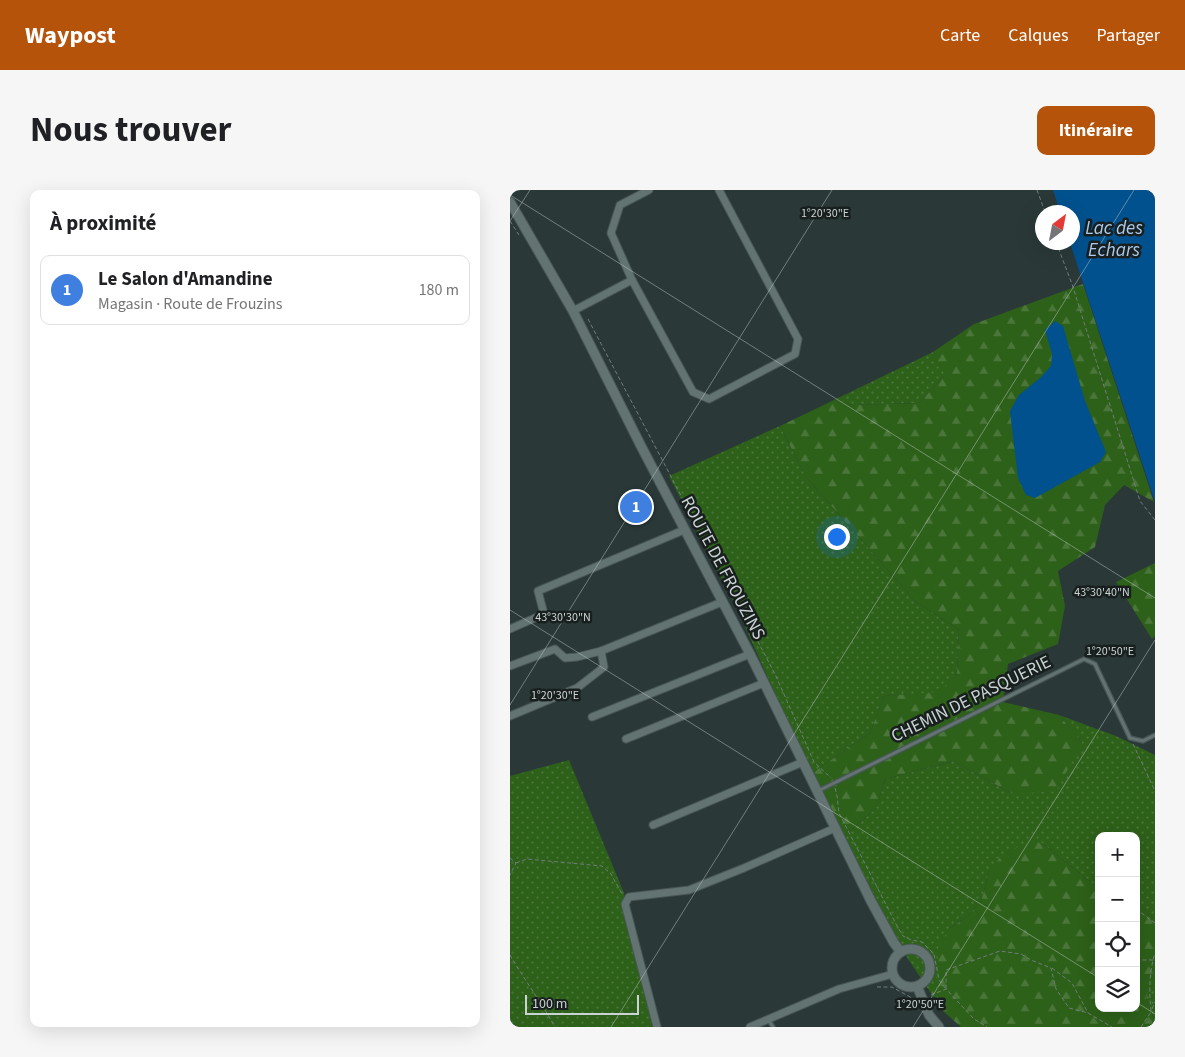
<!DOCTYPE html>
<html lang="fr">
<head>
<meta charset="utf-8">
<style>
	:root { --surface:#fff; --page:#f6f6f6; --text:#202124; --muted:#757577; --line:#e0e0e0; --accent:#b45309 }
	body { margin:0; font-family:"Source Sans 3",sans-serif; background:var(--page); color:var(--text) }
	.controls { position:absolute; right:15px; bottom:15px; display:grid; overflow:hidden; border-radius:10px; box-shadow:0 5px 20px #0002 }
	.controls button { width:45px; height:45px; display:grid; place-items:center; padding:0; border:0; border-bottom:1px solid var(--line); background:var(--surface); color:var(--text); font:25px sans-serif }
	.compass { position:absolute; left:525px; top:15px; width:45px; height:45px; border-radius:50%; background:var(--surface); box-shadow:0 5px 20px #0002; rotate:32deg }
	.scale { position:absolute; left:15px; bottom:12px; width:114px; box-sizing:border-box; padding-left:5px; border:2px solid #cad3d3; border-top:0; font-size:14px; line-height:18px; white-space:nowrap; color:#cad3d3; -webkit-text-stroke:4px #181f1e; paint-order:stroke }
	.you { position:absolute; left:326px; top:346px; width:18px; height:18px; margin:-12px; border:4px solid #fff; border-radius:50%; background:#1a73e8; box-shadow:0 0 0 8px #1a73e833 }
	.badge { display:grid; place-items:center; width:32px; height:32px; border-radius:50%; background:var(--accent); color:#fff; font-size:16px; font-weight:700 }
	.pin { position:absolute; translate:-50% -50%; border:2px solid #fff; box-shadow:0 1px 5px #0006 }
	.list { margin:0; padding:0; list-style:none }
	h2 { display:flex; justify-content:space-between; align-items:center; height:65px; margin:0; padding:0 20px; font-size:21px }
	h2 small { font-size:16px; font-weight:400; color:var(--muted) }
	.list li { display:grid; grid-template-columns:32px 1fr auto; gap:15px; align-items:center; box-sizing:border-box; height:70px; margin:0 10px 10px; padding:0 10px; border:1px solid var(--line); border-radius:10px }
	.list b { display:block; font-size:19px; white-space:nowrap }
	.list p { margin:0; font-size:16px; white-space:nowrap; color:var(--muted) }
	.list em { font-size:16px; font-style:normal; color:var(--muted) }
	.icon { flex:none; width:28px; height:28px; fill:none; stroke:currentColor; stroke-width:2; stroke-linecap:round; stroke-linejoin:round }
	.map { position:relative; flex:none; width:645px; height:837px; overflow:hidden; border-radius:10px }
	header { display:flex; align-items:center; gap:30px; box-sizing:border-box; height:70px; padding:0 25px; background:var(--accent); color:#fff }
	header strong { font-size:24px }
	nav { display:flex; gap:28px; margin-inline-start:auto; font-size:18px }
	.intro { display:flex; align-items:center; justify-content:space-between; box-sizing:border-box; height:120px; padding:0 30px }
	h1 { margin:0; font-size:35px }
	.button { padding:12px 22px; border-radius:10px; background:var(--accent); color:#fff; font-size:18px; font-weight:700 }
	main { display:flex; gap:30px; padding:0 30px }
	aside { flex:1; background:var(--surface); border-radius:10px; box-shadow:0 5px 20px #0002 }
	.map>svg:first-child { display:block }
	.grass { fill:url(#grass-dots) }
	.forest { fill:url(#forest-firs) }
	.water { fill:#00518e }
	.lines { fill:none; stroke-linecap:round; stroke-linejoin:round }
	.service-casing { stroke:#495656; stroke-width:5.5 }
	.minor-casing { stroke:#495656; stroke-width:9 }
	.secondary-casing { stroke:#495656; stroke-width:11 }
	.path { stroke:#707d7c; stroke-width:1; stroke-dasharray:4 2.5; stroke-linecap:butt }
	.service { stroke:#627372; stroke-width:3 }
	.minor { stroke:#627372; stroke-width:7 }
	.secondary { stroke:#627372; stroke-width:9 }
	.ticks { fill:none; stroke:#cad3d3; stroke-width:1; stroke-opacity:0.45 }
	.labels { text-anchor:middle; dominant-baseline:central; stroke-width:5; stroke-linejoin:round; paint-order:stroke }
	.street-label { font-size:18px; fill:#cad3d3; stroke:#181f1e }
	.water-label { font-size:19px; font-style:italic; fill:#aacbee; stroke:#181f1e }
	.ticks-label { font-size:12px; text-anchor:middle; fill:#cad3d3; stroke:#181f1e; stroke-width:5; stroke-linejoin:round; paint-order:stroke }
</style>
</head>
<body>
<header>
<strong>Waypost</strong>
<nav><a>Carte</a><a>Calques</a><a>Partager</a></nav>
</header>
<div class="intro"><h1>Nous trouver</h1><a class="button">Itinéraire</a></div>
<main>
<aside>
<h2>À proximité<small></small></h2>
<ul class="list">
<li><span class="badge" style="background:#3f7fe0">1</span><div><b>Le Salon d'Amandine</b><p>Magasin · Route de Frouzins</p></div><em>180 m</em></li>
</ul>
</aside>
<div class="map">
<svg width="645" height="837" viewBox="0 0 645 837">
	<defs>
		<pattern id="grass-dots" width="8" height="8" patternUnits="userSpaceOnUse" patternTransform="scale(1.25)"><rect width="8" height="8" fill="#2d6019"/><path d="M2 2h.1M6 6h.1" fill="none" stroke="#4a763a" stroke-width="1.8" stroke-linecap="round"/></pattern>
		<pattern id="forest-firs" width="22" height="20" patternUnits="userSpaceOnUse" patternTransform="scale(1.25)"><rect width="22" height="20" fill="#2d6019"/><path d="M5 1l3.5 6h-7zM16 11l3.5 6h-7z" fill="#4a763a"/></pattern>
	</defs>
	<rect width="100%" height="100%" fill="#2a3938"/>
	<g class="grass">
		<path d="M423,162L436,184L409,213L343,215L324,210Z"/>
		<path d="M270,236L296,287L405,411L449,440L447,484L429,503L374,506L360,543L301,584L228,421L159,286Z"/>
		<path d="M549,525L606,546L645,565V730H642L630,713L626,712V646H589V699L532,653L480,679L471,711L458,726L439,739L427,800L433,821L398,769L333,647L366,618L375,589L443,571L503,604L572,553Z"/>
		<path d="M59,570L114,703L142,837H0V586Z"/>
		<path d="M645,793V837H644L643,827L636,808L640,799Z"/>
	</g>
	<g class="forest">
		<path d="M573,94L644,312L614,295L595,315L585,357L548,381L555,416L548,454L498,474L493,512L549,525L572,553L546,601L503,604L443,571L375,589L366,618L333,647L301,584L360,543L374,506L429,502L447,484L449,440L405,411L296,287L270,236L324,210L343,215L409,213L435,185L423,162L464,134Z"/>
		<path d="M645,373V446L642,449L606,392Z"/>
		<path d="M523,651L532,653L589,699V818H626V712L630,713L642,730H645V793L640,799L636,808L643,827L644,837H451L433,821L427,800L428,758L439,739L458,726L471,711L480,679L494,663Z"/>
	</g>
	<g class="water">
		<path d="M543,0H645V312L560,53L562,52V22H550Z"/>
		<path d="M545,131L553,136L575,211L596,262L590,272L525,308L516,305L508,288L500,221L509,205L530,188L541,176L542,164L535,140Z"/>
	</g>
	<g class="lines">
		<defs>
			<g id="service">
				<path d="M308,601L574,469L585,474L620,548L633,551L645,545"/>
				<path d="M258,829L263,837"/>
			</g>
			<g id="minor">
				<path d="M139,0L110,15L101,43L122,90L183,202L199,209L285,164L288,149L209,0"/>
				<path d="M63,121L122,90"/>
				<path d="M0,439L34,424L28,401L174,340"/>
				<path d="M0,476L45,459L55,468L67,467L91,461L212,412"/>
				<path d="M0,526L67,498L94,477L91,461"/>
				<path d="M82,527L240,464"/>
				<path d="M116,549L254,493"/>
				<path d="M143,635L293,572"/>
				<path d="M147,837L115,714L119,707L179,700L234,678L325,638"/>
				<path d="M240,837L329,799L383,784"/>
			</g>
			<g id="secondary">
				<path d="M0,12L63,121L132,258L240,464L361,711L384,753L391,762"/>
				<circle cx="401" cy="778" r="19"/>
				<path d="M407,796L419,825L429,837"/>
			</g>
		</defs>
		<use href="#service" class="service-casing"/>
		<use href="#minor" class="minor-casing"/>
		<use href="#secondary" class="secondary-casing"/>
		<g class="path">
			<path d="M527,0L535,22"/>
			<path d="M0,31L9,45"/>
			<path d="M546,52L562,94L630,311L645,330"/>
			<path d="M78,129L265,484L304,572L321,588"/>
			<path d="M623,554L645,601"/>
			<path d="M325,598L327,606L329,623L387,736L393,746L401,750L412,752L424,764L429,790L436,799"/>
			<path d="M0,668L6,673L0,685"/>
			<path d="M6,673L17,669L92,676L101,684L112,704"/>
			<path d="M626,719L645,733"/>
			<path d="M0,765C14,789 31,812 45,837"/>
			<path d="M626,770H643"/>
			<path d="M542,778L562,793L578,823"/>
			<path d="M367,797H382L402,808"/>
			<path d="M436,799V780L490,761L511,764L521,770L541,778L546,799L559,818L578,823L602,837"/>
			<path d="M421,805L436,799L464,829L477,837"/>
			<path d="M642,819L645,812"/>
			<path d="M641,821C639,802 639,782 645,763"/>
			<path d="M631,837L641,822"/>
		</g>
		<use href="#service" class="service"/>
		<use href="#minor" class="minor"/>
		<use href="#secondary" class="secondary"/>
	</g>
	<path class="ticks" d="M0,5L645,408M0,31L20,0M0,420L589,788M0,515L322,0M626,812L645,824M0,836L2,837M101,837L624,0M403,837L645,450"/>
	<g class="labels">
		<g class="street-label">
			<text transform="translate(213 378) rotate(62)">ROUTE DE FROUZINS</text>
			<text transform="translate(461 509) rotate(-26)">CHEMIN DE PASQUERIE</text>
		</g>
		<g class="water-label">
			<text x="604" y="38">Lac des<tspan x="604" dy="22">Echars</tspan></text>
		</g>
	</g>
	<g class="ticks-label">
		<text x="315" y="27">1°20'30"E</text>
		<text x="592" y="406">43°30'40"N</text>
		<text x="53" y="431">43°30'30"N</text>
		<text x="600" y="465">1°20'50"E</text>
		<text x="45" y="509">1°20'30"E</text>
		<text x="410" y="818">1°20'50"E</text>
	</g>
</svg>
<div class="controls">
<button>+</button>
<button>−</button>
<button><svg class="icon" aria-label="locate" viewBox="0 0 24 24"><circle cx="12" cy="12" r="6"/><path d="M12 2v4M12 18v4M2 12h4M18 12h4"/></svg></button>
<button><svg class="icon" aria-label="layers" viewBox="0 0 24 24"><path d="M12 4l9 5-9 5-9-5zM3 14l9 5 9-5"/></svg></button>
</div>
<svg class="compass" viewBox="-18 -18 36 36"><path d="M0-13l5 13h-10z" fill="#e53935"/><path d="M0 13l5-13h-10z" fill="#757577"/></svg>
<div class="scale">100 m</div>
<div class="you"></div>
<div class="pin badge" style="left:126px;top:317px;background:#3f7fe0">1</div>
</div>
</main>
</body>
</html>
